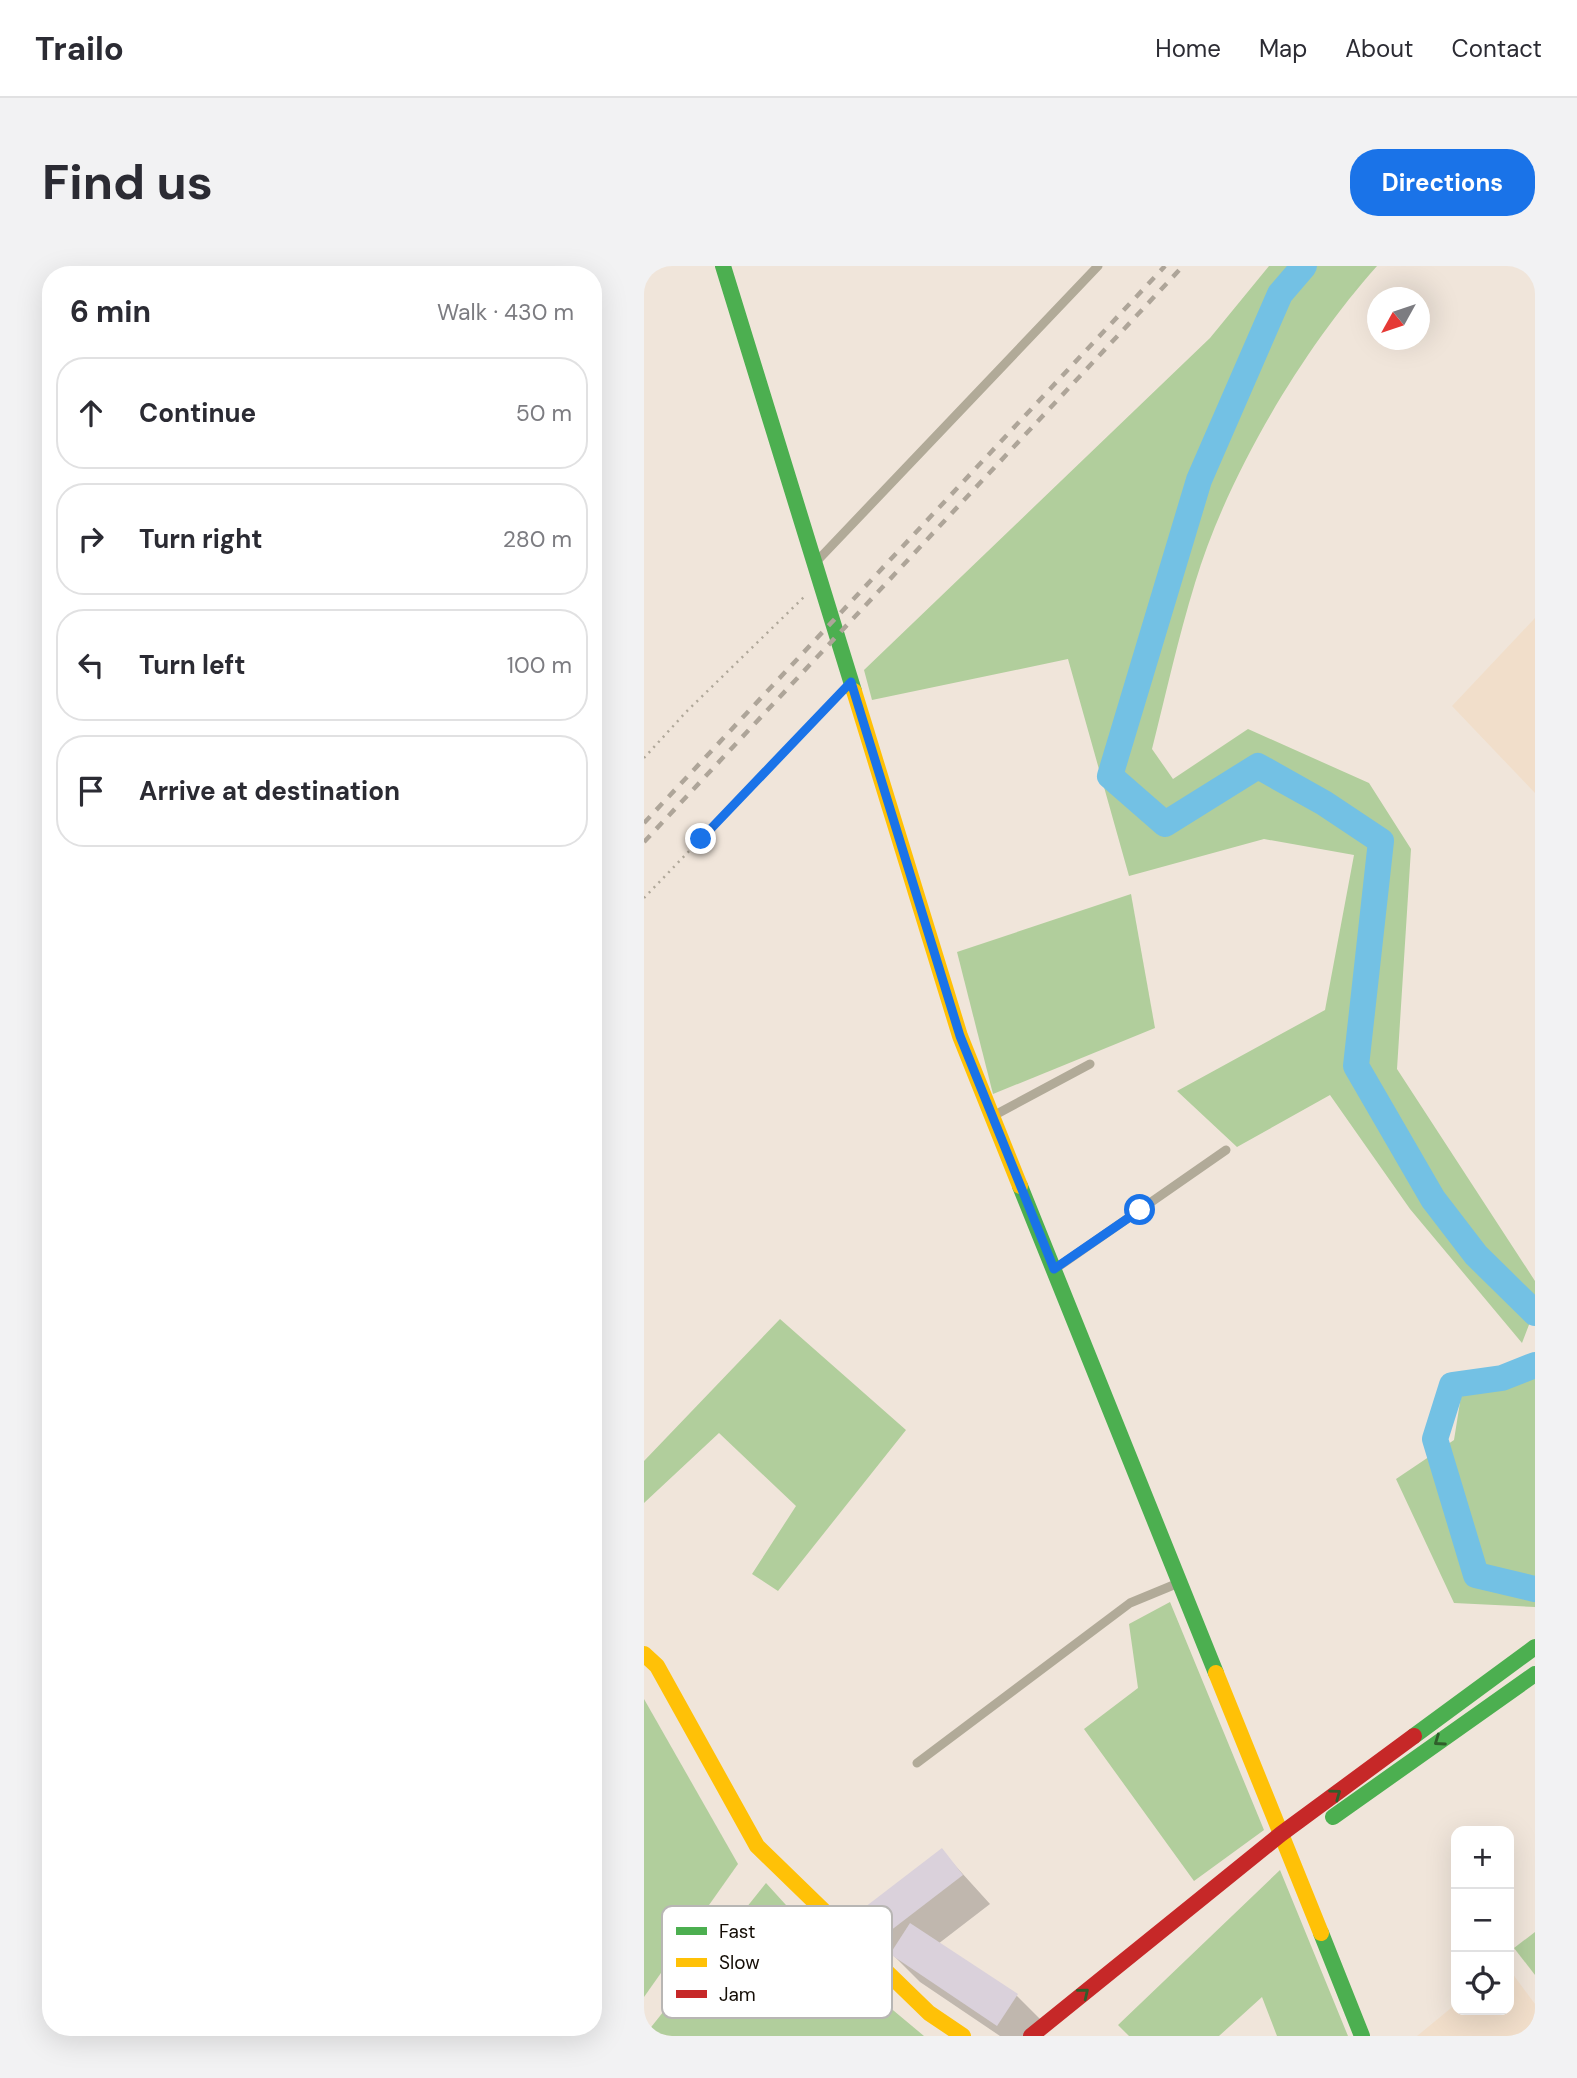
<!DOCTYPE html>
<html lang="en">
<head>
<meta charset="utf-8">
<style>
	:root { --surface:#fff; --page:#f2f2f3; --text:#2b2b33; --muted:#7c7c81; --line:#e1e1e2; --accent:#1a73e8 }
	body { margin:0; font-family:"DM Sans",sans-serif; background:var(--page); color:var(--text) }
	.controls { position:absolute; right:21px; bottom:21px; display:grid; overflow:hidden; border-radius:14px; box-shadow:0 7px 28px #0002 }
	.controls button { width:63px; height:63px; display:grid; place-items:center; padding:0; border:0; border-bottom:2px solid var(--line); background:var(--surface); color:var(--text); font:35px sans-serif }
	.compass { position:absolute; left:723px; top:21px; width:63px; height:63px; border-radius:50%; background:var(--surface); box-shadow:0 7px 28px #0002; rotate:230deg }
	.stop { position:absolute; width:21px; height:21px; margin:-16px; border:5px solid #1a73e8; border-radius:50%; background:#fff }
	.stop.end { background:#1a73e8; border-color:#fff; box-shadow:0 2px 7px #0008 }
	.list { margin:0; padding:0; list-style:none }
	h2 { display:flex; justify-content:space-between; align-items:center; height:91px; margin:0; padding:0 28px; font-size:30px }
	h2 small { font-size:23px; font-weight:400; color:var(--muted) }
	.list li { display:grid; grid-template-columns:46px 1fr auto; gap:21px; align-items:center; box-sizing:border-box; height:112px; margin:0 14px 14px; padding:0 14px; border:2px solid var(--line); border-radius:28px }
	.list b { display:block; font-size:26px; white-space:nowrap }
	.list em { font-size:23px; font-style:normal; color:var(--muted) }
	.icon { flex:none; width:38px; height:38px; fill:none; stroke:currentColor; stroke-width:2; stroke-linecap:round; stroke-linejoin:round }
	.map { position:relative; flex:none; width:891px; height:1770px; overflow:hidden; border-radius:28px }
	header { display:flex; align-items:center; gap:42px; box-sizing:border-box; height:98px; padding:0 35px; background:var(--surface); border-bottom:2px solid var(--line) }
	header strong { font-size:33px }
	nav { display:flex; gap:38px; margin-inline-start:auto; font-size:24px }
	.intro { display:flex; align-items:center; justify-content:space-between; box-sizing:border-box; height:168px; padding:0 42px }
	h1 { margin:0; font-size:49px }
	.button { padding:18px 32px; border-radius:28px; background:var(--accent); color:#fff; font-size:24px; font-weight:700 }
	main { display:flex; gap:42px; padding:0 42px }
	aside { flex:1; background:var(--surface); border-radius:28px; box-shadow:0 7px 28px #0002 }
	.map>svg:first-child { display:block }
	.built { fill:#f1deca }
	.forest { fill:#b1ce9c }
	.shadow { fill:#0003 }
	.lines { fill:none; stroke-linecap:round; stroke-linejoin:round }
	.river { stroke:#73c1e4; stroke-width:26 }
	.building { fill:#dad1db }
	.path { stroke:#afa799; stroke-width:2.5; stroke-dasharray:2 5; stroke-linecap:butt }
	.lane { stroke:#b1aa98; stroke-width:9 }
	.fast { stroke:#4caf50; stroke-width:16 }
	.slow { stroke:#ffc107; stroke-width:16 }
	.jam { stroke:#c62828; stroke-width:16 }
	.rail { stroke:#aea599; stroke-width:4.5; stroke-dasharray:9 9; stroke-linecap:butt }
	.oneway { stroke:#305e2b }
	.route { stroke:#1a73e8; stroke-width:9 }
	.key { fill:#fff; stroke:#b8b6b4; stroke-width:2 }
	.key-label { font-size:19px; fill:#140d06 }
</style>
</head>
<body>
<header>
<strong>Trailo</strong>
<nav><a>Home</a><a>Map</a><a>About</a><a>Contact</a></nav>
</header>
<div class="intro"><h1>Find us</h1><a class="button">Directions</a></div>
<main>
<aside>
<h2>6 min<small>Walk · 430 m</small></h2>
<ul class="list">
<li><svg class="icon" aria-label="ahead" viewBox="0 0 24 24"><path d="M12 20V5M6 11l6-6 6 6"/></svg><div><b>Continue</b></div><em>50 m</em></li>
<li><svg class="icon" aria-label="right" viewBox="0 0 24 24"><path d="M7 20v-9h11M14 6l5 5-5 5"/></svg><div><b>Turn right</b></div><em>280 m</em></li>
<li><svg class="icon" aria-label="left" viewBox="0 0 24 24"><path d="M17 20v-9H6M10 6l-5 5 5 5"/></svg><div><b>Turn left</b></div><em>100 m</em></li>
<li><svg class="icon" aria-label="arrive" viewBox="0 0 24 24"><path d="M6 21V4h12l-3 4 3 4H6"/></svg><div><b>Arrive at destination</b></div></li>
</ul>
</aside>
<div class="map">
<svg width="891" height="1770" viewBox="0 0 891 1770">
	<rect width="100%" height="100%" fill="#f0e5da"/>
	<g class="built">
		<path d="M891,352V527L808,440Z"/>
		<path d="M865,1703L891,1738V1770H773L812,1738V1744H865Z"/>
	</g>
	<g class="forest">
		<path d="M625,0H733C658,84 583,210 551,317C534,372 522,428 508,483L529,513L604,463L725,517L767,583L753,803L891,1015V1043L878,1077L766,943L686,829L593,881L533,825L681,744L710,589L620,573L485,610L424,393L228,434L220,404L566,72Z"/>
		<path d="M487,628L511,762L349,828L313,686Z"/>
		<path d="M136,1053L262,1164L134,1325L108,1308L152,1240L75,1167L0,1237V1195Z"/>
		<path d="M891,1109V1341L810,1337L752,1213L810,1174L817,1130Z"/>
		<path d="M526,1336L620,1564L550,1615L440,1463L494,1422L485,1358Z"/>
		<path d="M0,1433L94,1598L0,1731Z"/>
		<path d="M636,1604L704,1770H633L618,1731L575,1770H485L474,1759Z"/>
		<path d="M122,1617L201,1704L280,1770H0Z"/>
		<path d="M891,1666V1709L870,1682Z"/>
	</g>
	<path class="shadow" d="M298,1585L346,1638L294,1678L373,1730L401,1758L393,1770H356L276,1716L234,1674Z"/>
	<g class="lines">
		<g class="river">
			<path d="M660,0L636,28L555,214L466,510L521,558L614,500L680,537L737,575L712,800L789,933L832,989L891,1047"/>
			<path d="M891,1099L858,1112L808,1119L791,1173L832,1309L891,1323"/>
		</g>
	</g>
	<g class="building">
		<path d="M298,1582L319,1609L233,1675L212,1648Z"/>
		<path d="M266,1657L374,1728L353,1760L246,1688Z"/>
	</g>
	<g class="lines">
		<g class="path">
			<path d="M0,492L42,446L161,330"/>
			<path d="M0,632L193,431"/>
		</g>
		<g class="lane">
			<path d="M173,295L454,0"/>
			<path d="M349,850L446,798"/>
			<path d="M411,1003L582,884"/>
			<path d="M273,1497L486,1337L532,1318"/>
		</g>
		<g class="fast">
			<path d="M79,0L210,425"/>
			<path d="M376,920L572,1407"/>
			<path d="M770,1470L891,1381"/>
			<path d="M689,1551L891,1408"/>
			<path d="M677,1667L718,1770"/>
		</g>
		<g class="slow">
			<path d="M210,425L316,770L376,920"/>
			<path d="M0,1388L13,1400L113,1580L285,1747L319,1770"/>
			<path d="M572,1407L677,1667"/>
		</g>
		<path class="jam" d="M387,1770L637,1568L770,1470"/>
		<g class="rail">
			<path d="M0,557L521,0"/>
			<path d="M0,576L539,0"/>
		</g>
	</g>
	<defs><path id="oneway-chevron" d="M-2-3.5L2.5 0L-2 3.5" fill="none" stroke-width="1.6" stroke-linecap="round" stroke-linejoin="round" transform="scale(1.75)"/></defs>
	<g class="oneway">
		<use href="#oneway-chevron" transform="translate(795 1475) rotate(145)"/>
		<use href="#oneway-chevron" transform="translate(692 1528) rotate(-36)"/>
		<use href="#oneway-chevron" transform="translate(440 1727) rotate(-39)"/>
	</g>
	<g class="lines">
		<path class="route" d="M57,573L207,416L316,770L410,1003L496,944"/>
	</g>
	<rect x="18" y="1640" width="230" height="112" rx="10" class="key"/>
	<rect x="32" y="1661" width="31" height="8" fill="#4caf50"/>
	<rect x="32" y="1692" width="31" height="9" fill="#ffc107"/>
	<rect x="32" y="1724" width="31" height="8" fill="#c62828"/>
	<g class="key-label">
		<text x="75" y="1672">Fast</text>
		<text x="75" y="1703">Slow</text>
		<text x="75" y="1735">Jam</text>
	</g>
</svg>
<div class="controls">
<button>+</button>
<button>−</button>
<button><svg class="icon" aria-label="locate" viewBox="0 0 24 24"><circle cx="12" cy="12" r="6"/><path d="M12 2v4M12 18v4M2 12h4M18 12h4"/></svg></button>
</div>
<svg class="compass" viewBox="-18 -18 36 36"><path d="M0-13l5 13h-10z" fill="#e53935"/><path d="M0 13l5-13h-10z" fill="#7c7c81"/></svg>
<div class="stop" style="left:496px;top:944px"></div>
<div class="stop end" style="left:57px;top:573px"></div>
</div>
</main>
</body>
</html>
